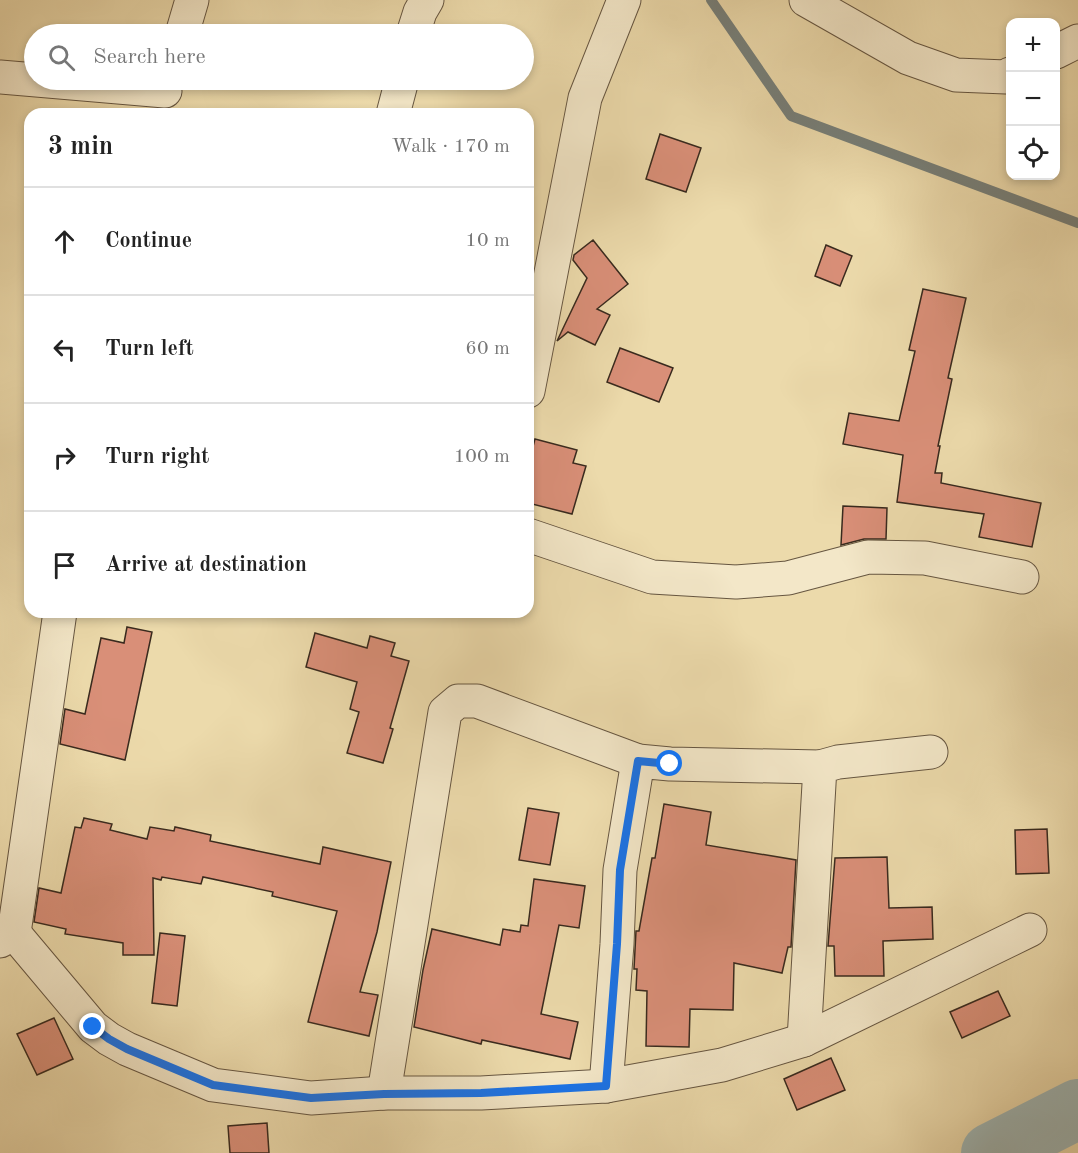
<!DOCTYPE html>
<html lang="en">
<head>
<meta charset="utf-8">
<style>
	:root { --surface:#fff; --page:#f6f6f6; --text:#222; --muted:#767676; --line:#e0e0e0 }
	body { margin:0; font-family:"Old Standard TT",serif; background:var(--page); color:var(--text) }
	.controls { position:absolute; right:18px; top:18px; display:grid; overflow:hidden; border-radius:12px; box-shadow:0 3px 9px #0003 }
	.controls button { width:54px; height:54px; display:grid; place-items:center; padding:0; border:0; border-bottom:2px solid var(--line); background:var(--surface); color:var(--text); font:30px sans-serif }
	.stop { position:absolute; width:18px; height:18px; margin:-14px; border:4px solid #1a73e8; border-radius:50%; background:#fff }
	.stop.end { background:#1a73e8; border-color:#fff; box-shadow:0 2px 6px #0008 }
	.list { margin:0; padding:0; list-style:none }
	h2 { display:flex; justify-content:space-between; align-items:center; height:78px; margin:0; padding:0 24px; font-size:26px }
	h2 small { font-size:20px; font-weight:400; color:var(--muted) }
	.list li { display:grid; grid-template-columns:39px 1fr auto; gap:18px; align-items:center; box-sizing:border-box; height:108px; padding:0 24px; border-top:2px solid var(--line) }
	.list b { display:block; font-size:22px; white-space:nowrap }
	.list em { font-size:20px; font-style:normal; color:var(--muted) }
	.icon { flex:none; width:33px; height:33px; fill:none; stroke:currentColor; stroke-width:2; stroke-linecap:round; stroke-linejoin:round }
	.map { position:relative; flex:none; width:1078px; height:1153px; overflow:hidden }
	.search { position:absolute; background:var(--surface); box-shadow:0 3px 9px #0003; left:24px; top:24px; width:510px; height:66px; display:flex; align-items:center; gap:15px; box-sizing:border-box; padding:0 21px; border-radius:33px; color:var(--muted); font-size:22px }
	.panel { position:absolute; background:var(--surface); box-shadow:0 3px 9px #0003; left:24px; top:108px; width:510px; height:510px; border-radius:18px }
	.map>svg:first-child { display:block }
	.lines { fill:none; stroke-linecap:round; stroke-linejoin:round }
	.stream { stroke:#767f79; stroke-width:10 }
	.river { stroke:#9fb7b6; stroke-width:60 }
	.building { fill:#d98f78; stroke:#392a1e; stroke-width:1.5 }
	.minor-casing { stroke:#665641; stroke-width:35 }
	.minor { stroke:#f3e7c8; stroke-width:33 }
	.route { stroke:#1a73e8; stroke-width:8 }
</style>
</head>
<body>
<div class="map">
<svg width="1078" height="1153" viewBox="0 0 1078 1153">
	<rect width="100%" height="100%" fill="#ecdaab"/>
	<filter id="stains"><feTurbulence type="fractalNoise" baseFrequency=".00333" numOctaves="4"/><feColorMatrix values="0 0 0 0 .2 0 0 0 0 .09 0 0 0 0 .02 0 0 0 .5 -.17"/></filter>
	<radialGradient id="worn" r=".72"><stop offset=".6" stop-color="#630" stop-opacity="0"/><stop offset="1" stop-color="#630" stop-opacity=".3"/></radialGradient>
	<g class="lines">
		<path class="stream" d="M711,0L791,116L1078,223"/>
		<path class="river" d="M991,1153L1078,1109"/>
	</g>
	<g class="building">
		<path d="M660,134L701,148L686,192L646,179Z"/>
		<path d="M593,240L628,284L597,309L610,315L595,345L568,332L557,341L587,278L573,260L574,255Z"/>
		<path d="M826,245L852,256L840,286L815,276Z"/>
		<path d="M923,289L966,298L948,378L952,379L938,446H940L935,473H942L941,483L1041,503L1032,547L979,537L984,514L897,502L903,455L843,444L849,413L899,421L915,351L909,350Z"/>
		<path d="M620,348L673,368L659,402L607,382Z"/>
		<path d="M535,439L577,450L573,463L586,466L572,514L528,503V465Z"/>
		<path d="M843,506L887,508L886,539H864L841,545Z"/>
		<path d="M127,627L152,632L125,760L60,744L65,709L85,714L101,638L124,643Z"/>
		<path d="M315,633L367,648L370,636L395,643L391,656L409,661L390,728L393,729L383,763L347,753L359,712L350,709L357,682L306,667Z"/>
		<path d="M664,804L711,812L706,845L796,860L791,947H788L782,973L734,963L733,1010L690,1009L689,1047L646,1046L647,991L636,990L637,969H634L636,931H639L652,858H655Z"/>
		<path d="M528,808L559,813L550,865L519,860Z"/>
		<path d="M84,818L112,824L110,830L147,839L150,827L174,831L175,827L211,835L210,841L320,864L323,847L391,862L377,932L360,992L378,995L369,1036L308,1022L337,911L272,896L273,892L203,877L201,884L162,877L161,880L153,878L154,955H123V943L65,934L66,929L34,922L39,888L61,893L75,827L81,828Z"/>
		<path d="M1047,829L1049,873L1016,874L1015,830Z"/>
		<path d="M887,857L889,908L932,907L933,939L883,941L884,976H835L834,946H828L835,858Z"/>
		<path d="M534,879L585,886L579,928L559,925L541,1014L578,1022L570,1059L482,1040L481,1044L414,1027L423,970L432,929L500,945L503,929L520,932L521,925L528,926Z"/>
		<path d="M160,933L185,936L177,1006L152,1003Z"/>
		<path d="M998,991L1010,1016L962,1038L950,1012Z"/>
		<path d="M54,1018L73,1059L37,1075L17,1034Z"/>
		<path d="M831,1058L845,1090L797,1110L784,1079Z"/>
		<path d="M267,1123L269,1153H230L228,1126Z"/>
	</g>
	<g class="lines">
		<defs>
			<g id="minor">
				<path d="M806,0L908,58L956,75L1006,77L1010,74"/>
				<path d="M182,34L192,0"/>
				<path d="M413,34L420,12L427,0"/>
				<path d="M1056,52L1078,41"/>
				<path d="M0,77L165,91"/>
				<path d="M393,114L402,80"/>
				<path d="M528,391L585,98L624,0"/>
				<path d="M528,535L652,577L736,582L788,578L868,557L925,558L1022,577"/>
				<path d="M14,933L93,1027L109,1039L127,1049L213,1085L311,1098L384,1093H481L606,1086L722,1065L804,1040L1030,930"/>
				<path d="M0,941L14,933L60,612"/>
				<path d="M804,1040L820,767L838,762L931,752"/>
				<path d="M606,1086L617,944L620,870L638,761L670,764L820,767"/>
				<path d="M384,1093L445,712L458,701H477L638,761"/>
			</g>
		</defs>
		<use href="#minor" class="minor-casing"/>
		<use href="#minor" class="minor"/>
	</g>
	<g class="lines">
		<path class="route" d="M93,1027L109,1039L127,1049L213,1085L311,1098L384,1094L481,1093L606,1086L617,944L620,870L638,761L670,764"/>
	</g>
	<rect width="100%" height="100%" filter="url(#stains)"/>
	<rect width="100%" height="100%" fill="url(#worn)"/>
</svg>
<div class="controls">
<button>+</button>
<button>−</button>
<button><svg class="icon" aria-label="locate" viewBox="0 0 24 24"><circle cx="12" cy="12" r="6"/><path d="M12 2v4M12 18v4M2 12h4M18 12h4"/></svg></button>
</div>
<div class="stop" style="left:670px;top:764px"></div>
<div class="stop end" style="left:93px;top:1027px"></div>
<div class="search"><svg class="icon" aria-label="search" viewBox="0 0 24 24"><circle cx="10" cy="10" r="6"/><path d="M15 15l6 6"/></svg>Search here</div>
<section class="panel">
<h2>3 min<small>Walk · 170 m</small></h2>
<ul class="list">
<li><svg class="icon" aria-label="ahead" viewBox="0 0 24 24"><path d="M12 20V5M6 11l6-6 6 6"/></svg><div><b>Continue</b></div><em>10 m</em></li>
<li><svg class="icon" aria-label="left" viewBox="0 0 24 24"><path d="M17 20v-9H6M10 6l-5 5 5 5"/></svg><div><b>Turn left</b></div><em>60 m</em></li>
<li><svg class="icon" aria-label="right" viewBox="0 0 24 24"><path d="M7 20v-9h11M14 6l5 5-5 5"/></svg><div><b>Turn right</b></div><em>100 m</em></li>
<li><svg class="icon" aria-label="arrive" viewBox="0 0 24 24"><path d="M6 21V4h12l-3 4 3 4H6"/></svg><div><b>Arrive at destination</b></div></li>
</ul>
</section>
</div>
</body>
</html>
